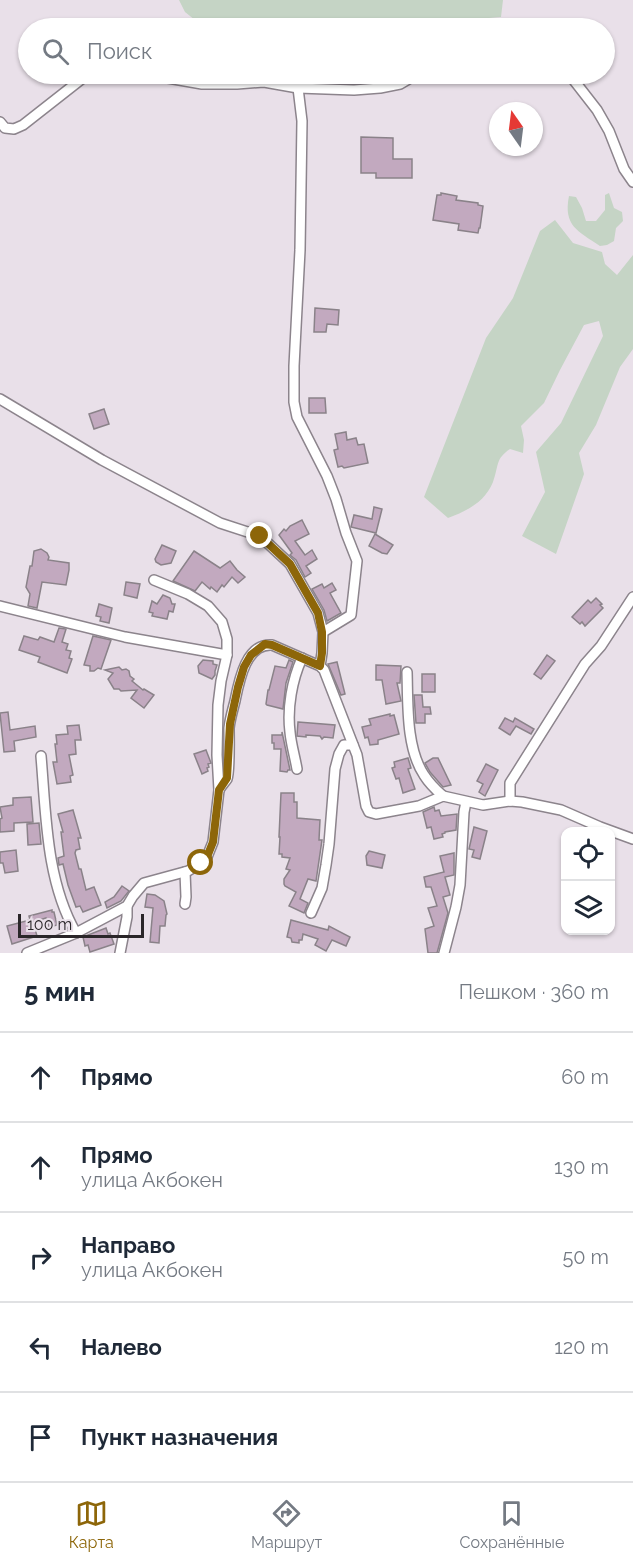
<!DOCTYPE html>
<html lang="ru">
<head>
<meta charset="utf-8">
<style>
	:root { --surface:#fff; --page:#f2f2f3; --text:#1f2937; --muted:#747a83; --line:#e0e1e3; --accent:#8d6609 }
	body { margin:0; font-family:Raleway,sans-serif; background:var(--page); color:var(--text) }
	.controls { position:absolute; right:18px; bottom:18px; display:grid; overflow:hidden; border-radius:12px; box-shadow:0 2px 4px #0004 }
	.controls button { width:54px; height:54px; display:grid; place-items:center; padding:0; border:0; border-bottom:2px solid var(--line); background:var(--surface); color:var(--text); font:30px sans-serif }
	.compass { position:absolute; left:489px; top:102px; width:54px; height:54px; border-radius:50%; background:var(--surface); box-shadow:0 2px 4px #0004; rotate:346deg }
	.scale { position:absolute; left:18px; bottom:15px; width:126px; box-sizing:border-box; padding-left:6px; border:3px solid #2a2629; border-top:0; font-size:16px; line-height:21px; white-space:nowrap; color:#2a2629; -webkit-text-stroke:4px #e9e0e9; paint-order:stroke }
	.stop { position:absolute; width:18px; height:18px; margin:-14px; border:4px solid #8d6609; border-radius:50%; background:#fff }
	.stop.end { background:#8d6609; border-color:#fff; box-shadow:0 2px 6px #0008 }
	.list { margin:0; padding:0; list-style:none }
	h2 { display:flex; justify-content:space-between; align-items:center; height:78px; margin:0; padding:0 24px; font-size:26px }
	h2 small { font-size:20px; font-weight:400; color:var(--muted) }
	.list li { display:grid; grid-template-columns:39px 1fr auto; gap:18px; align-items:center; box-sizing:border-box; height:90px; padding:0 24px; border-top:2px solid var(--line) }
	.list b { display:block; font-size:22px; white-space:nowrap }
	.list p { margin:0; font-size:20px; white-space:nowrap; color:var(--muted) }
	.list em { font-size:20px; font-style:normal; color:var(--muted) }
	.icon { flex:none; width:33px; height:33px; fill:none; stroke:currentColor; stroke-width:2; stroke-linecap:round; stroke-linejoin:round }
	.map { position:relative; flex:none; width:633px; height:953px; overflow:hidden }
	.search { position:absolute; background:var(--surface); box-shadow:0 2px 4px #0004; left:18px; right:18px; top:18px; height:66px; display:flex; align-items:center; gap:15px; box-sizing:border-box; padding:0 21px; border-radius:33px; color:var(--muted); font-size:22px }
	.sheet { height:528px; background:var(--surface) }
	nav { display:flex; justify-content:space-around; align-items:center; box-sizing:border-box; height:84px; border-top:2px solid var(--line); background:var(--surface); font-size:16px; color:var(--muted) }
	nav a { display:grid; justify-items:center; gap:3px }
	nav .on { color:var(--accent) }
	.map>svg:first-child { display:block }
	.green { fill:#c5d4c5 }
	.building { fill:#c2a9bf; stroke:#8a8289; stroke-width:1.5 }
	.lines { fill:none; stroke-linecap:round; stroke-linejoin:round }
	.street-casing { stroke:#8c848c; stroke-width:12 }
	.street { stroke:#fff; stroke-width:9 }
	.route { stroke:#8d6609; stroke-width:8 }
</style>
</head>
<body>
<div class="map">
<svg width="633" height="953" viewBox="0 0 633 953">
	<rect width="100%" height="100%" fill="#e9e0e9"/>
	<g class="green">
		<path d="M179,0H503L501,17L454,21L443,28H205L185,12Z"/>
		<path d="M609,193L614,208L622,212L623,221L616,228L614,241L607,245L600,246C578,231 563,226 569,196L576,197L582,208L586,221H596L605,210V195Z"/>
		<path d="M555,220L573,243L602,252L605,264L617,275L633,255V349L620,367L596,425L579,453L584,474L556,554L522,536L545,492L536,452L561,423L603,336L599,321L584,325L560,370L544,403L521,426L524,440L523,453L510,449C495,459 499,466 493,482C485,502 467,511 448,518L424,497L486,338L513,298L540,231Z"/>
	</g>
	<g class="building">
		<path d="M361,137L393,138V159H412V178H376V173H361Z"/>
		<path d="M441,193L457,196L456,200L478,203V205L483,206L480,228H479L478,233L458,230L459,224L433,220L437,195H441Z"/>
		<path d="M315,308L339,310L338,325L327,324L326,332H314Z"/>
		<path d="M309,398H325L326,413H309Z"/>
		<path d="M104,409L109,424L94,429L89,414Z"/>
		<path d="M346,432L347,440L356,438L358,445L364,444L368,463L344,468L342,466L338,467L334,450L338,449L335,434Z"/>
		<path d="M374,507L382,509L376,533L351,527L354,515L372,519Z"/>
		<path d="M302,520L309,534L295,541L305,555L312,550L317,559L306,566L311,573L305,577L296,560L290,555L292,553L279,535L284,529L286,531L290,526Z"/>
		<path d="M375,534L393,545L387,554L382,553L369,546Z"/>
		<path d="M162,545L176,551L171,563L161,565L156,562L155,559Z"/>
		<path d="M41,549L47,553L49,557L48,560L69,563V570L66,585L42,582L37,608L28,606L30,594L26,587L30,566H32L34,551Z"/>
		<path d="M194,551L220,568L230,561L237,570L245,577L238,583L232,577L224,587L222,585L217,592L211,587L210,589L202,582L195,591L173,581Z"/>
		<path d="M126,582L140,584L137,598L124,595Z"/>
		<path d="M332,583L336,590L330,593L341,613L327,621L324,610L312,589L322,584L324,588Z"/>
		<path d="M163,595L170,598L172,604H175L173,612L169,611L167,619L152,616L153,613L149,612L152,601L157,604Z"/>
		<path d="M596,598L602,604L600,605L603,608L585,626L582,622L580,624L572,617L588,600L591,603Z"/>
		<path d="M99,604L112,608L109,623L100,621L101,617L96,616Z"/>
		<path d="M59,628L66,629L62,642L68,644L66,650L71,651L69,658L72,659L67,673L38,662L40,657L19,650L24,636L38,640L40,637L54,642Z"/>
		<path d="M93,636L111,640L101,669L98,668L94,671H90V666L84,665Z"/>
		<path d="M547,655L555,661L541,679L534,674Z"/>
		<path d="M203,660L213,661V664L217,665L215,671V675L212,679L199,673L198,666Z"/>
		<path d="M289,660L293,662L286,683L283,709L267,705L266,704L268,690H269L275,666L286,668Z"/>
		<path d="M337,662L345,694L341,695L328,664Z"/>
		<path d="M376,665L401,666L400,683H397L401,701L386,704L382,680H376Z"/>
		<path d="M119,667L122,670L126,669L129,671L130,676L134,679L132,681L143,690L144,689L154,695L144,708L131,698L137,690L121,691L119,689H114L108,679L113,673L105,670Z"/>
		<rect x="422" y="674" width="13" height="18"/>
		<path d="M414,695H422L423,707H430L431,714H425V723H416Z"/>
		<path d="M8,712L10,730L35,726L36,737L14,741L15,751L4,752L0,713Z"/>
		<path d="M390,714V716L394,715L399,734L378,740V744L370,745L368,737L365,738L362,727L371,725L369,719Z"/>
		<path d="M505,718L513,722L515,718L534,729L531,734L516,726L510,735L499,728Z"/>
		<path d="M298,722L335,725L333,738L324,737L322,739L320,736L306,735V737L297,736Z"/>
		<path d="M79,725L81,740H75L76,754L69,755L73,775L70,776L71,782L57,784L53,762H57L55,744H57L56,735L68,734L67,726Z"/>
		<path d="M282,732L290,770H288L287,772L280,771L281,749H274V743H272V735H282Z"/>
		<path d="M206,750L211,763L208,764L209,767L207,768L208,771L202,774L194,754Z"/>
		<path d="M408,758L411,768L408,769L415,789L403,793L399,778L396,779L392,768L395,767L394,762Z"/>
		<path d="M433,758H438L451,785L443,787L430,772L425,763Z"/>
		<path d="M486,764L498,770L485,796L479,792L483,784L477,781Z"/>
		<path d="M281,793H294V802H297V818L320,820L319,840H322L316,881L308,879L300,899L308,903L304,913L289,906L296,892L285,886L284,884V879L290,870L286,869L290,858L282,857V854H279L280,837H279Z"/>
		<path d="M31,797L33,822L14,823V831L0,832V819L2,818L0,807L13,805V798Z"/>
		<path d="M434,807L435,811L439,810L441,816L457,814V815L456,830L445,832V833L442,834L443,837L434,839L431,827L427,828L423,812Z"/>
		<path d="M73,810L81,838H78L80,849L76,850L75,853L79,869H81L86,890L94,887L101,905L83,912L80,906L76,907L68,885L63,864L59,865L58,858L64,856L61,832H63L58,814Z"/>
		<path d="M39,823L41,844L28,845L27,824Z"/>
		<path d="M474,827L487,831L480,859L472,857L474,850L469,849Z"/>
		<path d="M16,850L18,871L5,873L3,863H0V852Z"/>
		<path d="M369,851L385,855L382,868L367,865L366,856Z"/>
		<path d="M454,853V875L445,877L450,895L443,897L448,913L437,953H428L425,929L434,926L428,908L437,906L431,887H426L424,877L444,872L440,856Z"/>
		<path d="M122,886L129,891L121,901L107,908L105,902L114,897Z"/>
		<path d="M147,894L155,895L164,901L167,914L166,915L165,926H160L159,943L150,942L153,908L145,907Z"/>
		<path d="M52,910V912H54L57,925L49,927L46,918L33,922L37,936L12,944L7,926L30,920L29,916Z"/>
		<path d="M291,920L328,930L329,926L350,937L346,946L332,940L326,951L315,945L318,939L303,934L302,940H299V943L292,942L291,938L287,937Z"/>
		<path d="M106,928L108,934L110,933L114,944L90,952L88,945L85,946L83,937Z"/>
	</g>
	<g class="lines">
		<defs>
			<g id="street">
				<path d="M145,74L202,84H237L264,82L298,88L354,90L380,88L400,84L417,74"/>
				<path d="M569,74L597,110L609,131L624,169L633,182"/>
				<path d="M298,88L302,121L300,250L294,366V402L297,417L327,476L336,499L346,533L357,561L351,615L323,632"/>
				<path d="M0,122L5,128L14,129L23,125L88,74"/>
				<path d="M0,399L102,460L220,523L260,536L290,564L318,613L323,632L322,653L320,666"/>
				<path d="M0,606L125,637L227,655"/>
				<path d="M407,672C408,704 406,748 424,775C429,783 436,790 443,796"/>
				<path d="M41,756C46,814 46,881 76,933"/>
				<path d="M297,769C295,757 291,744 290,732C287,708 292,680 302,658"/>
				<path d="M219,790C221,786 225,782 227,779C230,771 229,738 229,728C230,719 233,709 235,701C239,681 246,643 272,645L320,666L324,670L357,755L366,806L369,812L376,814L419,806L443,796L483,805L510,801L522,802L561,810L600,827L633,839"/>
				<path d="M510,801V783L585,664L601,646L633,597"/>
				<path d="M185,904L186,897L185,872"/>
				<path d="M311,913L322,888L326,865L329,844L335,769L339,754L344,745H353"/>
				<path d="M27,953L76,933L127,906L133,896L144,883L188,871L201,863L207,857L213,842L219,790L217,755L218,705L221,681L227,655V639L222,622L208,606L188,594L154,580"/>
				<path d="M120,953L127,917V906"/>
				<path d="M444,953L456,907L460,885L464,812L466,802"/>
			</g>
		</defs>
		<use href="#street" class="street-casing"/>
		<use href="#street" class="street"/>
	</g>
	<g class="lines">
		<path class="route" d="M201,863L207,857L213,842L219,790L227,778L230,724L238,687L244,667L251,655L265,644L272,645L320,666L322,653V632L318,613L290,564L260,536"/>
	</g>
</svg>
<div class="controls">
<button><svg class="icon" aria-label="locate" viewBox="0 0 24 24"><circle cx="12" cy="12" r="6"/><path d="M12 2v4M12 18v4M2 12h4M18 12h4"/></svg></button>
<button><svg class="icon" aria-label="layers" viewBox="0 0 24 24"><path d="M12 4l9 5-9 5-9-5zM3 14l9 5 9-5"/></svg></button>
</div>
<svg class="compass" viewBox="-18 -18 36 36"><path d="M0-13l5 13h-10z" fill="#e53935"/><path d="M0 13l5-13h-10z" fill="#747a83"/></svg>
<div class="scale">100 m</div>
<div class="stop" style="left:201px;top:863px"></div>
<div class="stop end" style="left:260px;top:536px"></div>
<div class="search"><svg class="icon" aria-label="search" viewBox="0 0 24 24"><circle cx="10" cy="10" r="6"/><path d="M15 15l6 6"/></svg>Поиск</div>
</div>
<section class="sheet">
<h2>5 мин<small>Пешком · 360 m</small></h2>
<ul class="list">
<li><svg class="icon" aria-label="ahead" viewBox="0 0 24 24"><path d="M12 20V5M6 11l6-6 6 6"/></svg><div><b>Прямо</b></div><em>60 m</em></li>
<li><svg class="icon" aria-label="ahead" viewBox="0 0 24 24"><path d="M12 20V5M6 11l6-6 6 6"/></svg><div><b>Прямо</b><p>улица Акбокен</p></div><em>130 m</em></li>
<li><svg class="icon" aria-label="right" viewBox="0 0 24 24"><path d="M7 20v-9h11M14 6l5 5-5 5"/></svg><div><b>Направо</b><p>улица Акбокен</p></div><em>50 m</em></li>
<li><svg class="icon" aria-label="left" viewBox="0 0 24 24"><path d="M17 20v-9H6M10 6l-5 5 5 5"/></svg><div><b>Налево</b></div><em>120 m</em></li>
<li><svg class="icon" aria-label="arrive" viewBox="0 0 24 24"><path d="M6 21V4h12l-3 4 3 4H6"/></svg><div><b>Пункт назначения</b></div></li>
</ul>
</section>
<nav>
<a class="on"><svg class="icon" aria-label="map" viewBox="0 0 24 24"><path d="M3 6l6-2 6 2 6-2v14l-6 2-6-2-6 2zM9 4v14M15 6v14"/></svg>Карта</a>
<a><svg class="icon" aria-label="directions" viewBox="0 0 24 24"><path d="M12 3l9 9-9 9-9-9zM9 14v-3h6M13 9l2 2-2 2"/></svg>Маршрут</a>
<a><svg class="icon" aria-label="saved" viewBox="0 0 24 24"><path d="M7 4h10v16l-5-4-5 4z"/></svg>Сохранённые</a>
</nav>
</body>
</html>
